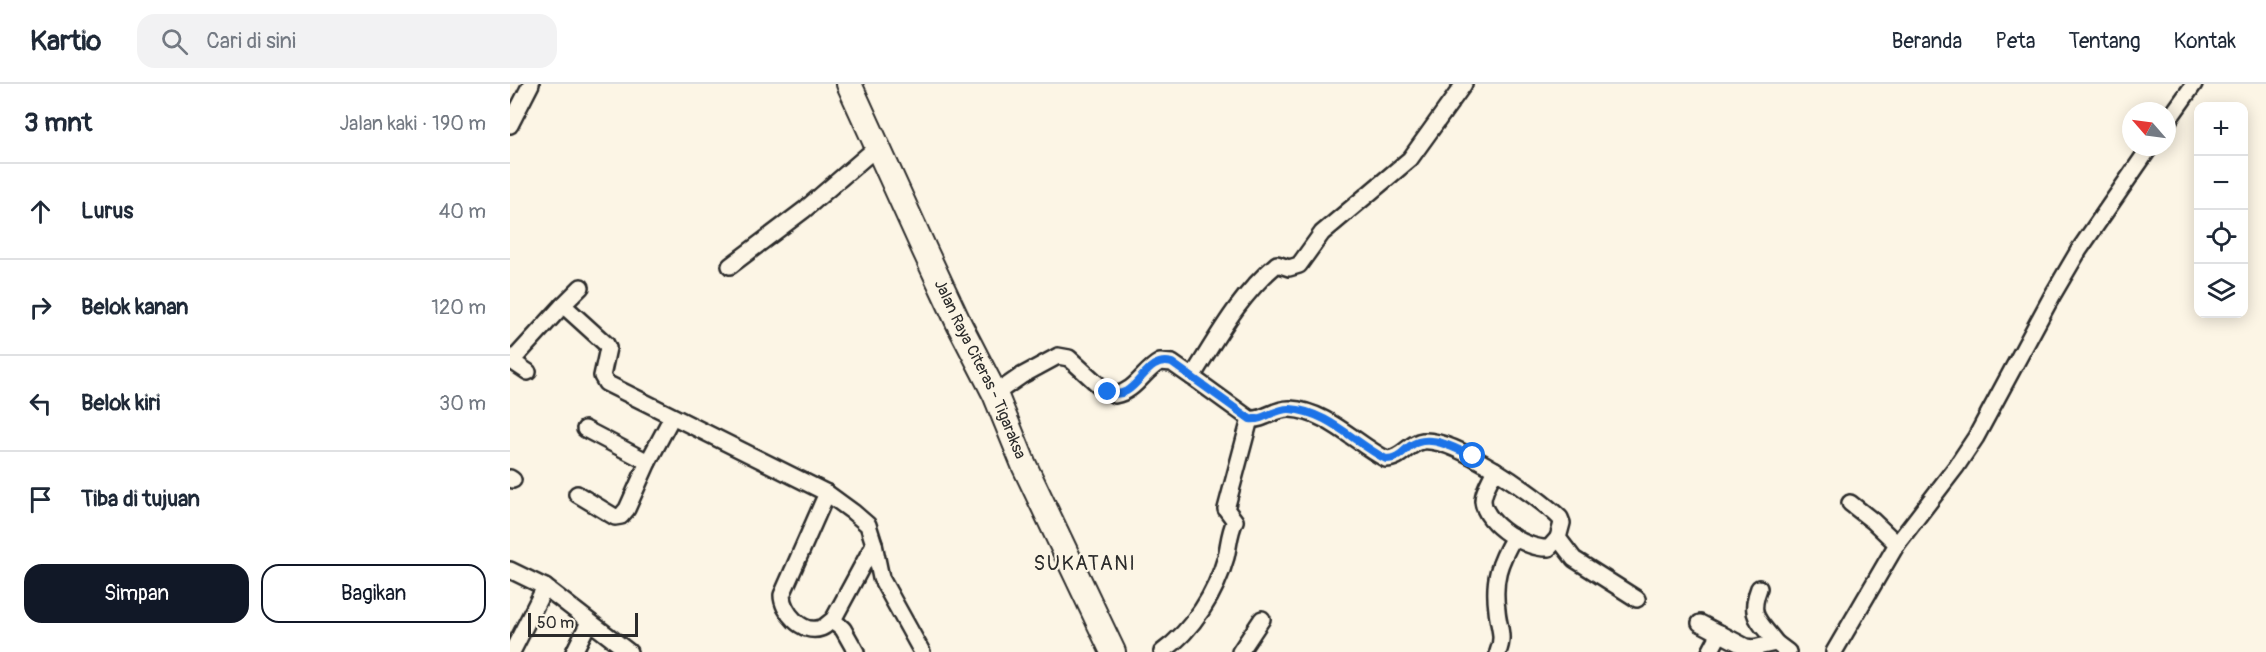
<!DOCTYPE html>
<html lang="id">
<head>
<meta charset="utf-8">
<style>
	:root { --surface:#fff; --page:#f2f2f3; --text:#1f2937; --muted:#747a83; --line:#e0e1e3; --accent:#111827 }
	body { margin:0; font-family:Pangolin,sans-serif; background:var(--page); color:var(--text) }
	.controls { position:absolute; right:18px; top:18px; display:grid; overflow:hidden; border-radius:12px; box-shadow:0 3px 15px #0003 }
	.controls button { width:54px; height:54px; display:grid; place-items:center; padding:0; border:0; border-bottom:2px solid var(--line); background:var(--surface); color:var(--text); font:30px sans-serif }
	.compass { position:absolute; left:1612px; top:18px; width:54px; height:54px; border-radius:50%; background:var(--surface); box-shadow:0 3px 15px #0003; rotate:298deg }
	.scale { position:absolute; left:18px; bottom:15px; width:110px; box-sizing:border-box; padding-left:6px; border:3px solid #2b2b2b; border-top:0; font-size:16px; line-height:21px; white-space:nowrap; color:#2b2b2b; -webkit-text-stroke:4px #fcf5e5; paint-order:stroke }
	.stop { position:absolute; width:18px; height:18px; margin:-14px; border:4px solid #1a73e8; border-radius:50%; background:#fff }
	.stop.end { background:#1a73e8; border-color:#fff; box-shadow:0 2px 6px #0008 }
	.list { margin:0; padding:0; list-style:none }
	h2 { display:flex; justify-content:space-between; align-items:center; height:78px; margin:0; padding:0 24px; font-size:26px }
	h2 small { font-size:20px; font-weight:400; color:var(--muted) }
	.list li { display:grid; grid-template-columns:39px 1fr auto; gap:18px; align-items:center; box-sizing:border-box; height:96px; padding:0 24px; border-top:2px solid var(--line) }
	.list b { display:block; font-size:22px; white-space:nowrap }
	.list em { font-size:20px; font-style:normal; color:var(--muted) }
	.actions { display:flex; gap:12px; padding:18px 24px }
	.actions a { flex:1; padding:14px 0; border:2px solid var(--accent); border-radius:18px; text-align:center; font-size:21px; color:var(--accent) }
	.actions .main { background:var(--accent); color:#fff }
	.icon { flex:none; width:33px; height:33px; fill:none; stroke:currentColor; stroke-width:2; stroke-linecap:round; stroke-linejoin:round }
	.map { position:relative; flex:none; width:1756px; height:568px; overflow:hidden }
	header { display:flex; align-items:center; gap:36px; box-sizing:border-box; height:84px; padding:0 30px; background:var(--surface); border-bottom:2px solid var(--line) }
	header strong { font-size:28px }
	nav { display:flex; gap:33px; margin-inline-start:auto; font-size:21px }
	.search { width:420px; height:54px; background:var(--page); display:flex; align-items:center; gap:15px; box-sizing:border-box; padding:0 21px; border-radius:18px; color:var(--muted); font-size:22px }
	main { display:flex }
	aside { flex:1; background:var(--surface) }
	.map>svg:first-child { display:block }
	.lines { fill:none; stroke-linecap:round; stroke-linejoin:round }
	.street-casing { stroke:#2b2b2b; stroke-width:20 }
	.primary-casing { stroke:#2b2b2b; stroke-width:28 }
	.street { stroke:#fcf5e5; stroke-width:15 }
	.primary { stroke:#fcf5e5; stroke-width:24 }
	.route { stroke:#1a73e8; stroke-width:8 }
	.labels { text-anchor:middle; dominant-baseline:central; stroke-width:4.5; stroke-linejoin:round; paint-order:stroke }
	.street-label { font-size:16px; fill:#2b2b2b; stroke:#fcf5e5 }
	.quarter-label { font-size:20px; letter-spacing:1.5px; fill:#2b2b2b; stroke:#fcf5e5 }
</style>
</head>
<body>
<header>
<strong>Kartio</strong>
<div class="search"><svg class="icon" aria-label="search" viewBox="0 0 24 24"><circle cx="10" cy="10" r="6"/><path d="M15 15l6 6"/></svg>Cari di sini</div>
<nav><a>Beranda</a><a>Peta</a><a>Tentang</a><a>Kontak</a></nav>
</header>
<main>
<aside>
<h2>3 mnt<small>Jalan kaki · 190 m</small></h2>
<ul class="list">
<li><svg class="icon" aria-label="ahead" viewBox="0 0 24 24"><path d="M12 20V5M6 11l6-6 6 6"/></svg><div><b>Lurus</b></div><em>40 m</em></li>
<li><svg class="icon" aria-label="right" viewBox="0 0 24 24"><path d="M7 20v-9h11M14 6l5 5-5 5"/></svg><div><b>Belok kanan</b></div><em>120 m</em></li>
<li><svg class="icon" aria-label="left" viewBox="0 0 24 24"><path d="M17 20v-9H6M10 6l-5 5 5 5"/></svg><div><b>Belok kiri</b></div><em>30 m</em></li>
<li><svg class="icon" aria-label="arrive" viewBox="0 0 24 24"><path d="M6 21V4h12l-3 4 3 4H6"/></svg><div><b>Tiba di tujuan</b></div></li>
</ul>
<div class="actions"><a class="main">Simpan</a><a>Bagikan</a></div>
</aside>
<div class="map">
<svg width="1756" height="568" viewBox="0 0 1756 568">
	<rect width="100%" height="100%" fill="#fcf5e5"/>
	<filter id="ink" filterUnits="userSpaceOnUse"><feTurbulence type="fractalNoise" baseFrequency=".0167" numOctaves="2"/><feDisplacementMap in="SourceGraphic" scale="12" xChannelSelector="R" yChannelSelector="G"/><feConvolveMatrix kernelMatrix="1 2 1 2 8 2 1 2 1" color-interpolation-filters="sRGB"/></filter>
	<g filter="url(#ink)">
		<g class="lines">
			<defs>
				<g id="street">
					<path d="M1657,38L1684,0"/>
					<path d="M0,41L21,0"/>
					<path d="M220,182L294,126L367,63"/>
					<path d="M53,221L71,203"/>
					<path d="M0,276L18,288"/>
					<path d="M2,277L53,221L96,260L98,264L92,292L96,299L317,409L343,428L358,441L364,460L371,494L412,568"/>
					<path d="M682,293L740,335C754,337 765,324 780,325C817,327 845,359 876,375C892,375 898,359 913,357C945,354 1026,411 1050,434L1052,439L1048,454L1064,475L1127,515"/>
					<path d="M485,310L511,292L548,272L559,274L592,304L605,311C626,307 633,287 650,278L662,279L682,293C708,252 729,212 767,180L779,184L789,181L812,149L900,75L954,0"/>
					<path d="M75,345L138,378"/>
					<path d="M985,386C981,395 973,407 973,417C975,441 1018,466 1039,464L1048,454"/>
					<path d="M0,394L3,396"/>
					<path d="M317,409L272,511C272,527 292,551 311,544C315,543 319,538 323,536L364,460"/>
					<path d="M67,410L105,433L111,432L117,425L138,378L162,333"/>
					<path d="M1340,419L1363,437L1387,460"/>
					<path d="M0,486L35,503L119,568"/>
					<path d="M1249,504C1238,533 1249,536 1266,559"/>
					<path d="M323,536L333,545L346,568"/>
					<path d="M1190,539L1236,563L1243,564L1266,559L1278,568"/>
					<path d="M2,568L35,503"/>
					<path d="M64,568L79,538"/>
					<path d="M652,568C683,546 706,509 716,473C719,461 719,449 725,437L716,425L740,335"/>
					<path d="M730,568L752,535"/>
					<path d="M988,568C995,552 988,542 987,526C983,495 989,479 1004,453"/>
					<path d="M1200,568L1210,549"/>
					<path d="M1324,568L1387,460L1446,383L1466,353L1542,212L1569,166L1640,63"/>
				</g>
				<g id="primary">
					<path id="s1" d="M339,0L414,165L449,240L485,310L514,381L603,568"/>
				</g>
			</defs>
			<use href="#street" class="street-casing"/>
			<use href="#primary" class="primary-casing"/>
			<use href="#street" class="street"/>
			<use href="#primary" class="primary"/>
		</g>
	</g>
	<g class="lines" filter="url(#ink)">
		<path class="route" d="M598,308C627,320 633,270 662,279L740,335C754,337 765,324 780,325C817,327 845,359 876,375C888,375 892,368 900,362C919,348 945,365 963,372"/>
	</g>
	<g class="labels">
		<g class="street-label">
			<text stroke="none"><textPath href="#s1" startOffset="314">Jalan Raya Citeras - Tigaraksa</textPath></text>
		</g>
		<g class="quarter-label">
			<text x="575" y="479">SUKATANI</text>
		</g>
	</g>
</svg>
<div class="controls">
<button>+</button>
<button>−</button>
<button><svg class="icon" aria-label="locate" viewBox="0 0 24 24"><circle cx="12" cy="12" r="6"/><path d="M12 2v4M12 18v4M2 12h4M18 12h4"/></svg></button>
<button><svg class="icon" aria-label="layers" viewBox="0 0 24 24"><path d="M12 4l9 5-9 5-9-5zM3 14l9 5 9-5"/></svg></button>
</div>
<svg class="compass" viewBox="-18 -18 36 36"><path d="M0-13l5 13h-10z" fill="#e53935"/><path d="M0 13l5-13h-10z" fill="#747a83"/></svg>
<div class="scale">50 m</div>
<div class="stop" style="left:963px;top:372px"></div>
<div class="stop end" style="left:598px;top:308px"></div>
</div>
</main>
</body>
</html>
